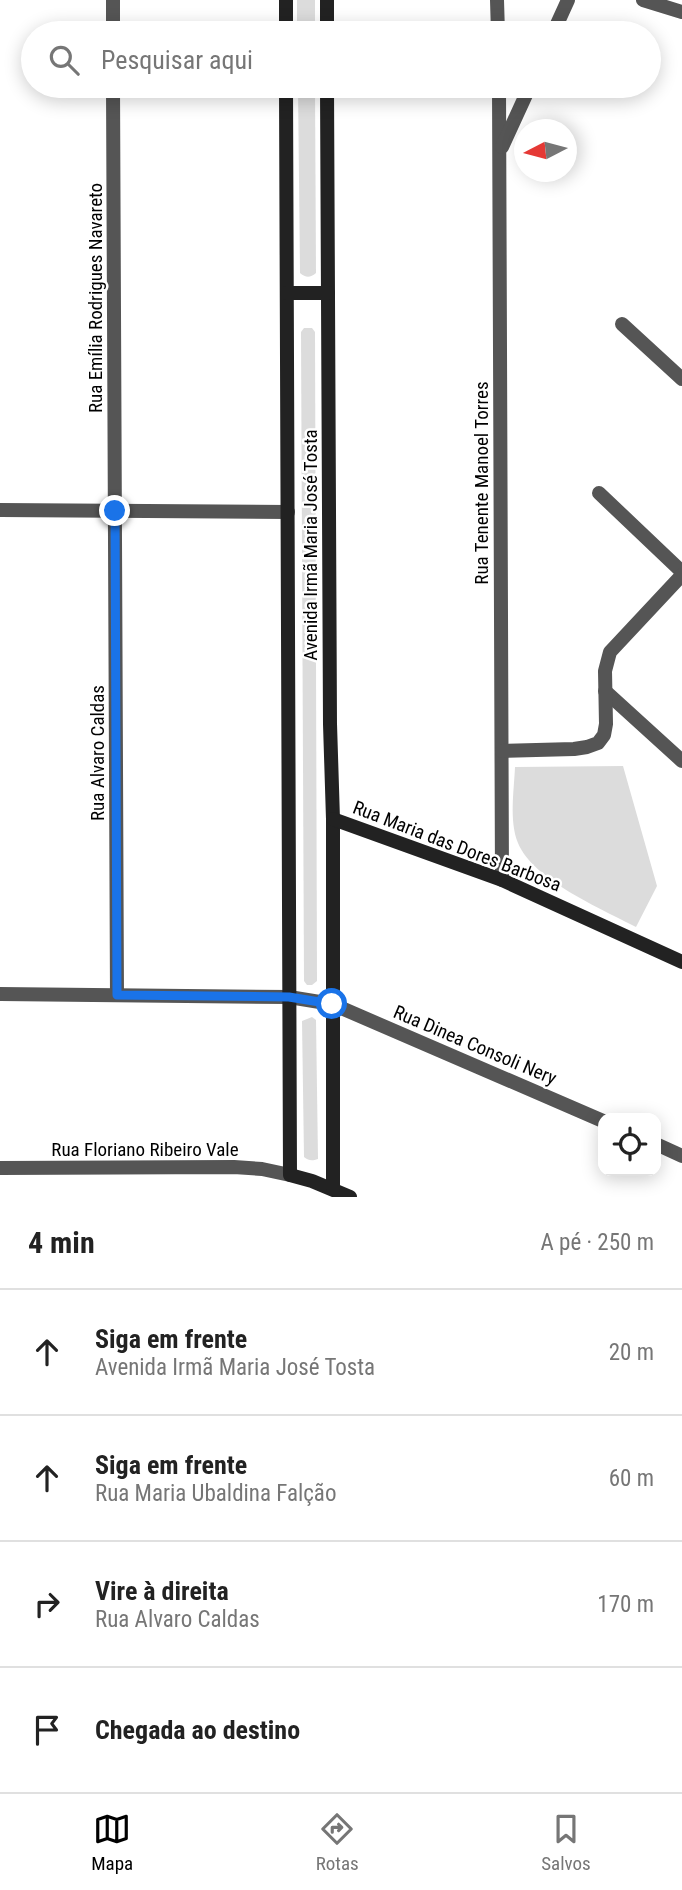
<!DOCTYPE html>
<html lang="pt">
<head>
<meta charset="utf-8">
<style>
	:root { --surface:#fff; --page:#f6f6f6; --text:#222; --muted:#767676; --line:#e0e0e0; --accent:#000 }
	body { margin:0; font-family:"Roboto Condensed",sans-serif; background:var(--page); color:var(--text) }
	.controls { position:absolute; right:21px; bottom:21px; display:grid; overflow:hidden; border-radius:14px; box-shadow:0 4px 18px #0003 }
	.controls button { width:63px; height:63px; display:grid; place-items:center; padding:0; border:0; border-bottom:2px solid var(--line); background:var(--surface); color:var(--text); font:35px sans-serif }
	.compass { position:absolute; left:514px; top:119px; width:63px; height:63px; border-radius:50%; background:var(--surface); box-shadow:0 4px 18px #0003; rotate:264deg }
	.stop { position:absolute; width:21px; height:21px; margin:-16px; border:5px solid #1a73e8; border-radius:50%; background:#fff }
	.stop.end { background:#1a73e8; border-color:#fff; box-shadow:0 2px 7px #0008 }
	.list { margin:0; padding:0; list-style:none }
	h2 { display:flex; justify-content:space-between; align-items:center; height:91px; margin:0; padding:0 28px; font-size:30px }
	h2 small { font-size:23px; font-weight:400; color:var(--muted) }
	.list li { display:grid; grid-template-columns:46px 1fr auto; gap:21px; align-items:center; box-sizing:border-box; height:126px; padding:0 28px; border-top:2px solid var(--line) }
	.list b { display:block; font-size:26px; white-space:nowrap }
	.list p { margin:0; font-size:23px; white-space:nowrap; color:var(--muted) }
	.list em { font-size:23px; font-style:normal; color:var(--muted) }
	.icon { flex:none; width:38px; height:38px; fill:none; stroke:currentColor; stroke-width:2; stroke-linecap:round; stroke-linejoin:round }
	.map { position:relative; flex:none; width:682px; height:1197px; overflow:hidden }
	.search { position:absolute; background:var(--surface); box-shadow:0 4px 18px #0003; left:21px; right:21px; top:21px; height:77px; display:flex; align-items:center; gap:18px; box-sizing:border-box; padding:0 24px; border-radius:38px; color:var(--muted); font-size:26px }
	.sheet { height:595px; background:var(--surface) }
	nav { display:flex; justify-content:space-around; align-items:center; box-sizing:border-box; height:98px; border-top:2px solid var(--line); background:var(--surface); font-size:19px; color:var(--muted) }
	nav a { display:grid; justify-items:center; gap:4px }
	nav .on { color:var(--accent) }
	.map>svg:first-child { display:block }
	.green { fill:#dcdcdc }
	.lines { fill:none; stroke-linecap:round; stroke-linejoin:round }
	.street { stroke:#555; stroke-width:14 }
	.secondary { stroke:#222; stroke-width:14 }
	.route { stroke:#1a73e8; stroke-width:9 }
	.labels { text-anchor:middle; dominant-baseline:central; stroke-width:5; stroke-linejoin:round; paint-order:stroke }
	.street-label { font-size:19px; fill:#000; stroke:#fff }
</style>
</head>
<body>
<div class="map">
<svg width="682" height="1197" viewBox="0 0 682 1197">
	<rect width="100%" height="100%" fill="#fff"/>
	<g class="green">
		<rect x="297" y="0" width="18" height="33"/>
		<path d="M298,86H315L316,273C310,278 306,278 300,273Z"/>
		<path d="M304,328H312L315,332L317,981L312,985H307L304,981L301,332Z"/>
		<path d="M623,766L657,886L636,927C602,909 533,880 518,843C509,821 514,791 515,767Z"/>
		<path d="M312,1017L316,1020L318,1159C312,1161 309,1161 304,1157L302,1021Z"/>
	</g>
	<g class="lines">
		<g class="street">
			<path d="M113,0V33"/>
			<path d="M497,0L498,33"/>
			<path d="M643,0L682,12"/>
			<path d="M553,33L568,0"/>
			<path d="M113,86L117,995"/>
			<path d="M499,86L502,880"/>
			<path d="M502,147L530,86"/>
			<path d="M622,324L682,379"/>
			<path d="M599,493L682,572"/>
			<path d="M0,510L288,512"/>
			<path d="M605,691L682,761"/>
			<path d="M502,751L574,749L587,747L598,743L604,735L606,724L605,671L610,652L682,575"/>
			<path d="M0,994L289,997L332,1004L603,1121"/>
			<path d="M656,1144L682,1156"/>
			<path d="M0,1168L234,1167L262,1169L290,1175"/>
		</g>
		<g class="secondary">
			<path d="M286,0V33"/>
			<path d="M327,0V33"/>
			<path d="M286,86L290,1175L312,1181L350,1197"/>
			<path d="M327,86L330,724L333,819V1189"/>
			<path d="M287,293H328"/>
			<path d="M333,819L502,880L682,962"/>
		</g>
	</g>
	<g class="lines">
		<path class="route" d="M115,511L117,995L289,997L332,1004"/>
	</g>
	<g class="labels">
		<g class="street-label">
			<text transform="translate(95 298) rotate(-90)">Rua Emília Rodrigues Navareto</text>
			<text transform="translate(481 483) rotate(-90)">Rua Tenente Manoel Torres</text>
			<text transform="translate(310 545) rotate(-90)">Avenida Irmã Maria José Tosta</text>
			<text transform="translate(97 753) rotate(-90)">Rua Alvaro Caldas</text>
			<text transform="translate(457 846) rotate(21)">Rua Maria das Dores Barbosa</text>
			<text transform="translate(475 1045) rotate(23)">Rua Dinea Consoli Nery</text>
			<text x="145" y="1149">Rua Floriano Ribeiro Vale</text>
		</g>
	</g>
</svg>
<div class="controls">
<button><svg class="icon" aria-label="locate" viewBox="0 0 24 24"><circle cx="12" cy="12" r="6"/><path d="M12 2v4M12 18v4M2 12h4M18 12h4"/></svg></button>
</div>
<svg class="compass" viewBox="-18 -18 36 36"><path d="M0-13l5 13h-10z" fill="#e53935"/><path d="M0 13l5-13h-10z" fill="#767676"/></svg>
<div class="stop" style="left:332px;top:1004px"></div>
<div class="stop end" style="left:115px;top:511px"></div>
<div class="search"><svg class="icon" aria-label="search" viewBox="0 0 24 24"><circle cx="10" cy="10" r="6"/><path d="M15 15l6 6"/></svg>Pesquisar aqui</div>
</div>
<section class="sheet">
<h2>4 min<small>A pé · 250 m</small></h2>
<ul class="list">
<li><svg class="icon" aria-label="ahead" viewBox="0 0 24 24"><path d="M12 20V5M6 11l6-6 6 6"/></svg><div><b>Siga em frente</b><p>Avenida Irmã Maria José Tosta</p></div><em>20 m</em></li>
<li><svg class="icon" aria-label="ahead" viewBox="0 0 24 24"><path d="M12 20V5M6 11l6-6 6 6"/></svg><div><b>Siga em frente</b><p>Rua Maria Ubaldina Falção</p></div><em>60 m</em></li>
<li><svg class="icon" aria-label="right" viewBox="0 0 24 24"><path d="M7 20v-9h11M14 6l5 5-5 5"/></svg><div><b>Vire à direita</b><p>Rua Alvaro Caldas</p></div><em>170 m</em></li>
<li><svg class="icon" aria-label="arrive" viewBox="0 0 24 24"><path d="M6 21V4h12l-3 4 3 4H6"/></svg><div><b>Chegada ao destino</b></div></li>
</ul>
</section>
<nav>
<a class="on"><svg class="icon" aria-label="map" viewBox="0 0 24 24"><path d="M3 6l6-2 6 2 6-2v14l-6 2-6-2-6 2zM9 4v14M15 6v14"/></svg>Mapa</a>
<a><svg class="icon" aria-label="directions" viewBox="0 0 24 24"><path d="M12 3l9 9-9 9-9-9zM9 14v-3h6M13 9l2 2-2 2"/></svg>Rotas</a>
<a><svg class="icon" aria-label="saved" viewBox="0 0 24 24"><path d="M7 4h10v16l-5-4-5 4z"/></svg>Salvos</a>
</nav>
</body>
</html>
